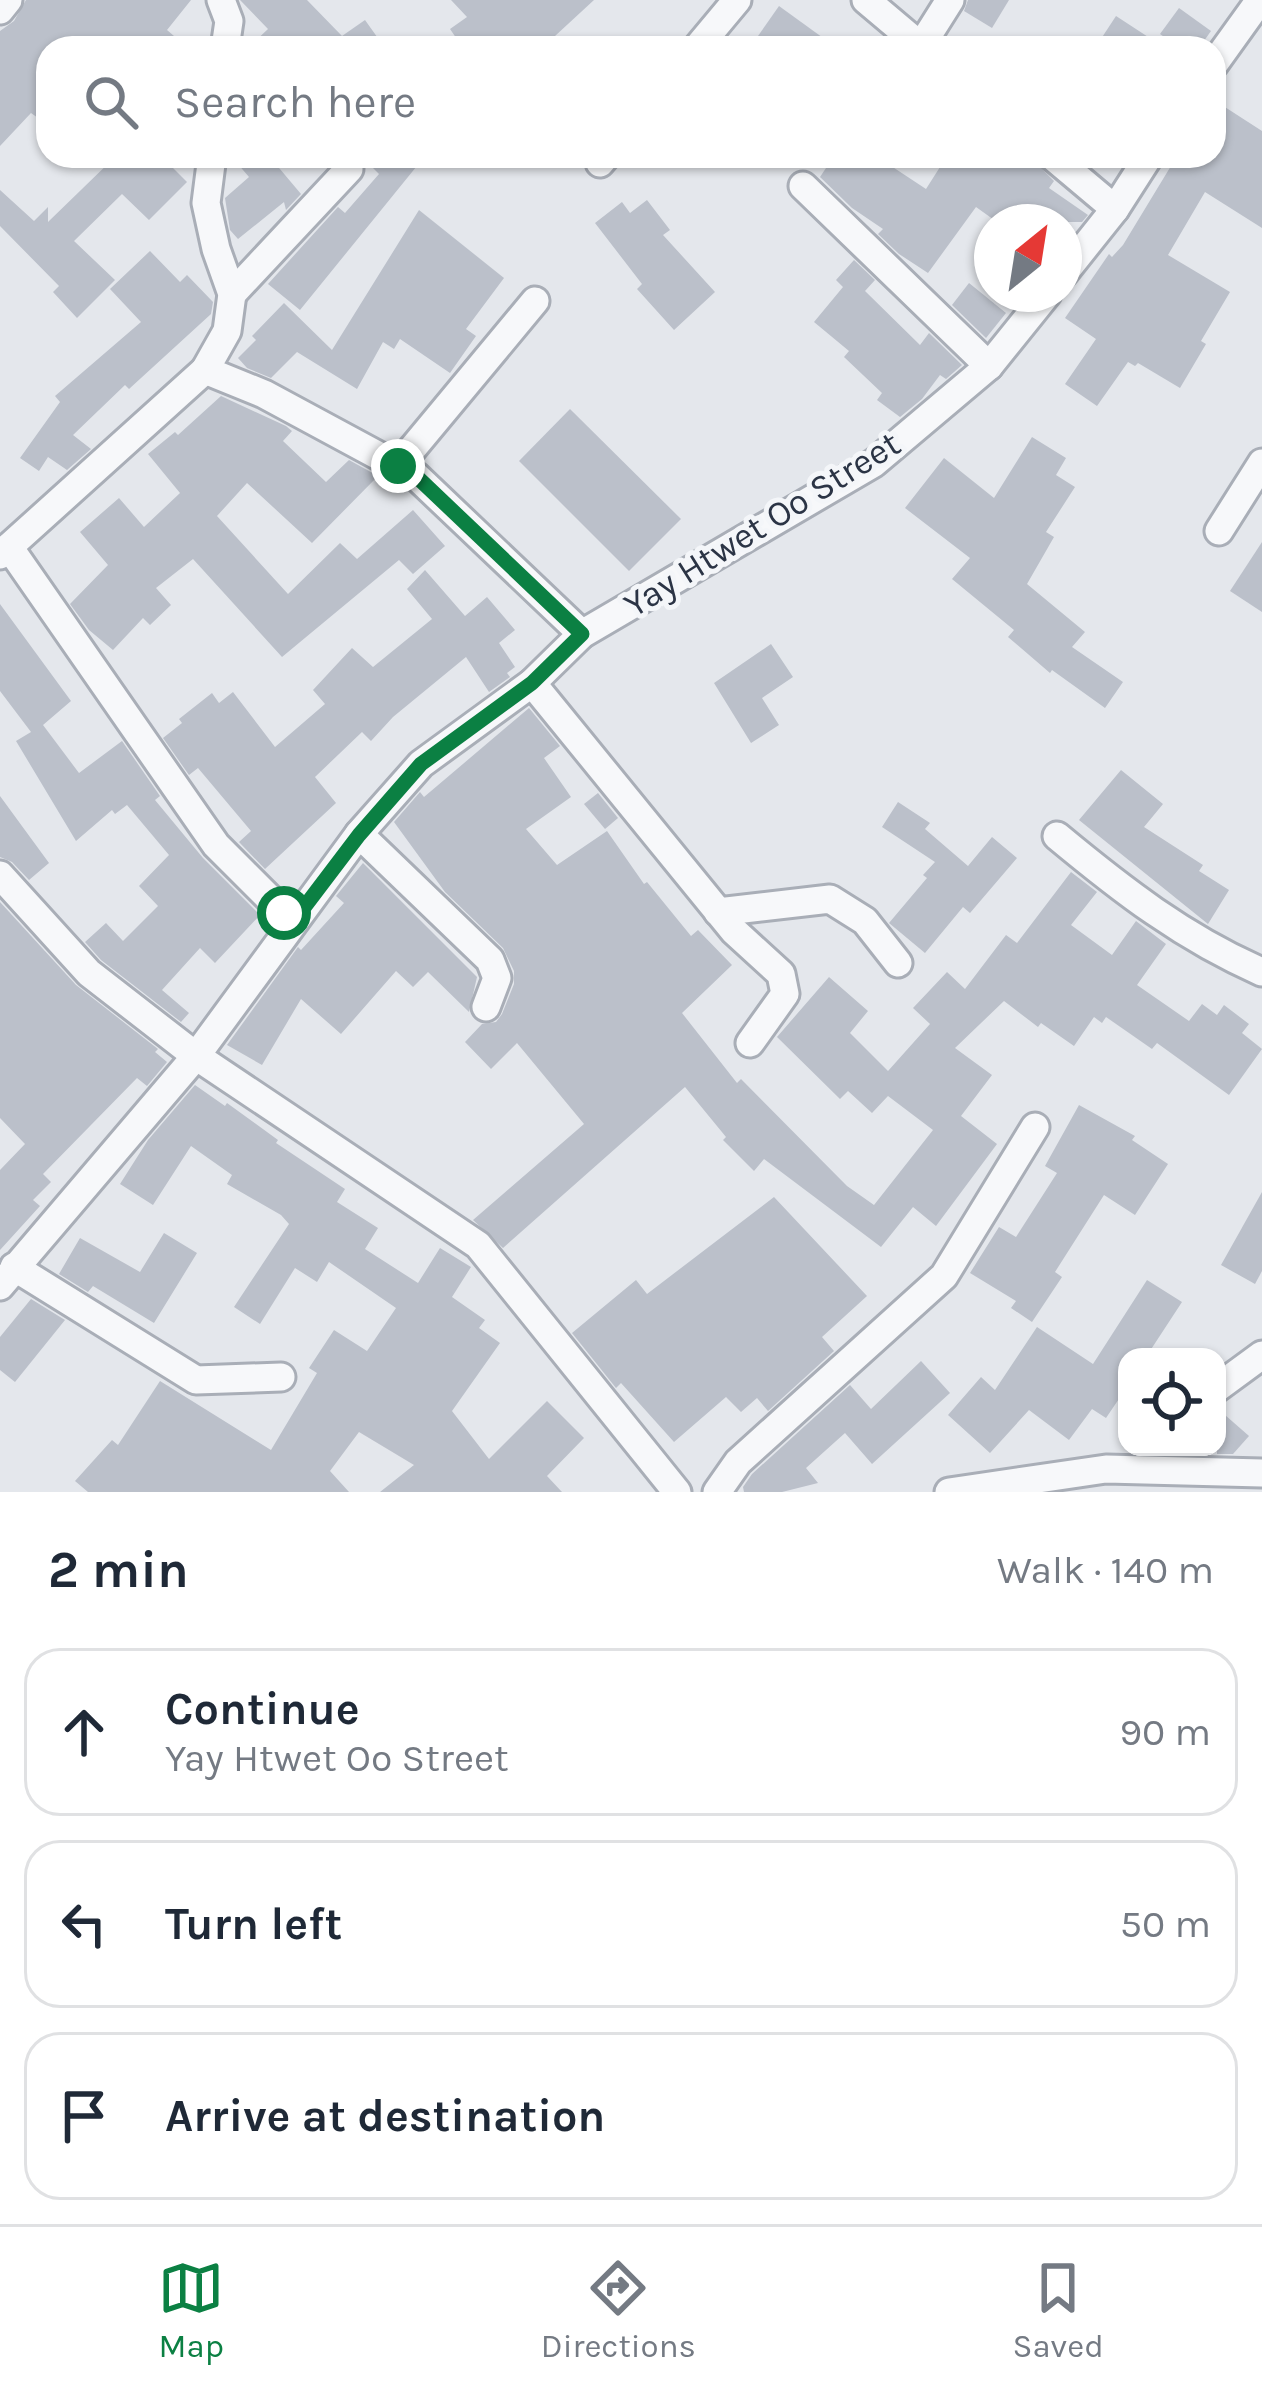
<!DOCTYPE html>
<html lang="en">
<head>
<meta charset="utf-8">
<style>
	:root { --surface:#fff; --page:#f6f6f7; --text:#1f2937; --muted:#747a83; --line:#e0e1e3; --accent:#0b8043 }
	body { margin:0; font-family:Karla,sans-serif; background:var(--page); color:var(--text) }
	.controls { position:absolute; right:36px; bottom:36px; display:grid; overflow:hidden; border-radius:24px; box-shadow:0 3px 9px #0004 }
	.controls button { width:108px; height:108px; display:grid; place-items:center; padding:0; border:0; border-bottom:3px solid var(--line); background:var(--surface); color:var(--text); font:60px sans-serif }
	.compass { position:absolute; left:974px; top:204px; width:108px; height:108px; border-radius:50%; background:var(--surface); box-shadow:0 3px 9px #0004; rotate:30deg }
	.stop { position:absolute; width:36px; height:36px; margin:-27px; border:9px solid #0b8043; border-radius:50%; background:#fff }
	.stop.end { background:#0b8043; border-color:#fff; box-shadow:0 3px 12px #0008 }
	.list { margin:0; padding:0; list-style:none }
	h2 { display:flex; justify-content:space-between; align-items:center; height:156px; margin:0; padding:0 48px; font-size:51px }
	h2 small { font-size:39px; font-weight:400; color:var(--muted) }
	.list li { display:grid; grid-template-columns:78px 1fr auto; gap:36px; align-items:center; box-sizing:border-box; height:168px; margin:0 24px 24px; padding:0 24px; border:3px solid var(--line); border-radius:36px }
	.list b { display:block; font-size:45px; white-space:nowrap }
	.list p { margin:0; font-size:39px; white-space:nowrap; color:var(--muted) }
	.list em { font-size:39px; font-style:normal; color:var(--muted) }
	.icon { flex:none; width:66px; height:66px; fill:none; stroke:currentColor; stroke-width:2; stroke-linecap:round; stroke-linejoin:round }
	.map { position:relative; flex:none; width:1262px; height:1492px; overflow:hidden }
	.search { position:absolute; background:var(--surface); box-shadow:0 3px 9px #0004; left:36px; right:36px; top:36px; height:132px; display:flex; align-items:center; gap:30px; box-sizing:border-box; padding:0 42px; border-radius:36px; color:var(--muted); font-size:45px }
	.sheet { height:732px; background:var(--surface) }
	nav { display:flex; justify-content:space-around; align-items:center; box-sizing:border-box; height:168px; border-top:3px solid var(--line); background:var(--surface); font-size:33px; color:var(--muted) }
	nav a { display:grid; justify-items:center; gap:6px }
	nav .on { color:var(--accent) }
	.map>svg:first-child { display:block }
	.building { fill:#bbc0ca }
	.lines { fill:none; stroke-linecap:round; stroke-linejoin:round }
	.street-casing { stroke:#a9aeb7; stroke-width:33 }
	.street { stroke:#f7f8fa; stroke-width:27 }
	.route { stroke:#0b8043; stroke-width:15 }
	.labels { text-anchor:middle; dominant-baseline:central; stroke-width:10; stroke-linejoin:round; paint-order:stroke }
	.street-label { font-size:36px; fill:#2b3445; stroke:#f4f6f9 }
</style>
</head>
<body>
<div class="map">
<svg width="1262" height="1492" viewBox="0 0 1262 1492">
	<rect width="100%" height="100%" fill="#e4e7ec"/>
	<g class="building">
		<path d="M26,0H191L167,30L188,48H48V125L31,113L0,146V31L14,21Z"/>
		<path d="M240,0H307L342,36L365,20L385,48H248L268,29Z"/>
		<path d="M451,0H594L542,48H463L450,29L467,17Z"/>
		<path d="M968,0H1009L992,28L964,11Z"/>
		<path d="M779,6L837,48H774L758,36Z"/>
		<path d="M1179,8L1211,31L1199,48H1180L1160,34Z"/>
		<path d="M1116,16L1165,48H1095Z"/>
		<path d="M1214,100L1262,131V228L1205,192L1168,255L1230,292L1201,341L1206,344L1180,388L1138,363L1135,366L1128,362L1097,406L1065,384L1096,339L1065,318L1109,254L1112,257L1123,245L1177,156H1214Z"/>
		<path d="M116,156H161L187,182L149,220L122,194L74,241L115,280L77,318L53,292L59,286L0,226V190L34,221L48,207V222Z"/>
		<path d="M231,156H269L301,194L286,210L284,202L238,239L230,230L225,198L249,177Z"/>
		<path d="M361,156H425L300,310L268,284L338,207L345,213L379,174Z"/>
		<path d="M834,156H876L926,189L947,156H969L984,165L990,156H1029L1054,181L1049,188L1088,215L1082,222H997L976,207L928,273L899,254L878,234L883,229L852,208L820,177Z"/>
		<path d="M647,200L670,230L663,235L715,292L674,330L637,289L642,284L595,223L622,202L630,213Z"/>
		<path d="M419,210L504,278L466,329L476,336L450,373L400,339L394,349L383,342L357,389L297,352L271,378L247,368L238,358L256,340L252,336L284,303L332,350Z"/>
		<path d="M150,251L180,282L187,275L213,302L211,314L129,389L125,385L73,435L91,449L67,470L48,457L39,471L20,458L60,402L55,396L141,322L110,289Z"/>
		<path d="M854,260L875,280L865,291L920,345L929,333L962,365L946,379L940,375L922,399L900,417L877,400L882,393L844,357L849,351L814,322L843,287L836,280Z"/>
		<path d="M969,283L1006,313L986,338L952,305Z"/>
		<path d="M221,396L286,426L292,431L283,441L326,482L349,460L378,476L312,543L247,483L217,516L288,594L340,543L357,559L413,510L445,546L413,574L399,560L282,657L193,559L156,588L171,605L150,625L143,618L113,650L89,630L70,604L108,565L80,532L119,498L144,527L180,493L148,454L175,432L178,435Z"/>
		<path d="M570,409L681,519L629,571L519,461Z"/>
		<path d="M1032,437L1066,458L1056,475L1075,487L1046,532L1054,537L1027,584L1085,632L1072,647L1123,682L1105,708L1052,670L1050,673L1008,637L1014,630L952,579L970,558L905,508L944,458L994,498Z"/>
		<path d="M1262,542V612L1230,591Z"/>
		<path d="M425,570L465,616L487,597L515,630L499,643L515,667L507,673L510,677L489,692L466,657L393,717L371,741L362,732L315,777L336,803L265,869L239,842L251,831L198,768L189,775L163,738L182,723L179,719L212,693L219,703L233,692L275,747L325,704L313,690L352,648L373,667L432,619L407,589Z"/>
		<path d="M0,604L71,701L43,725L79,773L122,741L160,796L155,800L203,858L260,915L215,963L200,948L162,990L189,1013L181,1022L101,960L85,942L106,923L123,941L158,906L139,886L169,855L127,805L115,814L112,810L76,841L16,741L31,732L0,691Z"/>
		<path d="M771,644L793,677L762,698L779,725L751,743L714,683Z"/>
		<path d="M529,708L560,746L544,758L571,797L526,829L557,865L607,831L644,884L647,882L691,936L698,930L732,965L682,1013L737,1083L741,1079L847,1186L874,1205L933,1130L888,1096L872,1113L848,1091L840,1099L777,1037L829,977L868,1011L850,1033L888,1071L930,1024L913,1008L947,972L965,989L1006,935L1017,943L1071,872L1097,892L1071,925L1112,955L1136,921L1166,944L1137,985L1189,1021L1202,1004L1217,1015L1224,1005L1249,1024L1242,1033L1262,1049L1229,1095L1157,1043L1152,1049L1106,1017L1102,1023L1094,1017L1074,1046L1041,1023L1038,1027L1004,1001L955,1048L992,1075L961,1116L997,1144L936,1226L913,1207L881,1247L764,1159L754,1171L723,1140L726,1137L685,1087L503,1248L473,1220L584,1124L517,1043L491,1069L465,1042L482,1024L496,1022L502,1014L514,984V971L503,948L445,892L394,822L420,792L424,797Z"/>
		<path d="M1121,770L1163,804L1144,827L1203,865L1199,871L1229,890L1208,924L1079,820Z"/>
		<path d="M598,793L618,818L605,829L584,804Z"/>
		<path d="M0,796L49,863L29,880L12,862L0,857Z"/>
		<path d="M898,802L930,823L925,829L968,866L992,837L1017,858L970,913L963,907L925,953L889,923L927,878L923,875L935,862L882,827Z"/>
		<path d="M363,863L477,977L469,1012L428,972L413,987L396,971L341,1034L301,999L262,1065L227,1045L298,947L301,950L344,903L336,896Z"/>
		<path d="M0,902L76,985L158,1049L155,1052L167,1062L147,1086L137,1078L43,1174L51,1182L33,1200L40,1206L0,1250V1170L25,1144L0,1118Z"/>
		<path d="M195,1085L225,1106L227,1103L278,1140L276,1143L345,1189L337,1202L378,1228L365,1249L418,1283L440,1248L471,1267L452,1297L485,1320L479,1328L500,1343L452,1411L489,1459L547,1401L584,1438L547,1476L562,1492H380L414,1465L359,1432L330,1471L349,1492H88L75,1481L112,1440L118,1445L160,1381L271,1450L317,1373L309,1368L334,1330L367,1351L396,1308L329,1262L317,1282L295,1268L260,1324L234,1307L289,1224L281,1215L227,1184L232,1175L191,1146L153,1205L120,1184L148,1140Z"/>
		<path d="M1079,1105L1135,1136L1132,1140L1168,1164L1135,1215L1104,1195L1055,1272L1062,1277L1032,1322L1011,1308L1016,1301L970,1273L999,1227L1016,1237L1057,1173L1045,1166Z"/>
		<path d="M1262,1192V1271L1255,1284L1221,1265Z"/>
		<path d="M774,1197L867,1296L822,1337L834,1351L768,1411L757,1398L741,1412L726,1397L674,1442L621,1383L616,1388L572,1333L636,1280L647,1294Z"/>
		<path d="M164,1233L197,1253L154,1323L93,1286L88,1292L59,1274L80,1238L140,1272Z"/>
		<path d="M1147,1280L1182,1302L1146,1357H1127V1387L1106,1418L1092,1409L1069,1440L1029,1410L990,1453L948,1415L981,1377L995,1390L1037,1327L1093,1364Z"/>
		<path d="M31,1299L65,1320L15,1382L0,1370V1337Z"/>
		<path d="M921,1361L950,1393L872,1464L845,1433L806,1468L818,1483L782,1492H744L743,1487L752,1474L850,1385L871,1409Z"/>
		<path d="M1217,1408L1249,1436L1233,1454H1217Z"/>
	</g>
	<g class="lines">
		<defs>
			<g id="street">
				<path d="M221,0L229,21L225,48"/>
				<path d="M866,0L923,48"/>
				<path d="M0,10L8,0"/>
				<path d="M921,46L950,0"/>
				<path d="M697,48L737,0"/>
				<path d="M1214,64L1260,0"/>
				<path d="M212,156L206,203L216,249L232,294L227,331L205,370L264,394L416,476L582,634"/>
				<path d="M1052,156L1115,209"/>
				<path d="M600,163L606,156"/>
				<path d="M803,186L989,366"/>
				<path d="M1064,273L1115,209L1149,156"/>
				<path d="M232,294L349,169"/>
				<path d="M398,466L535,301"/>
				<path d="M1219,531L1262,463"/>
				<path d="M9,547L216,845L293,922"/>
				<path d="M0,555L205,370"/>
				<path d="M532,683L734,931L781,974L785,994L750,1043"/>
				<path d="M359,834L490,960L497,978L486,1007"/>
				<path d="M1057,836C1122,890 1184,938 1262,972"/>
				<path d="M0,875L89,973L196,1056L478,1245L677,1492"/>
				<path d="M718,912L830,899L865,921L898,963"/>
				<path d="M14,1267L196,1380L281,1377"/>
				<path d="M0,1286L196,1056L359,834L421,764L532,683L582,634L874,463L989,366L1047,294"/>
				<path d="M1217,1388L1262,1355"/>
				<path d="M717,1492L738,1462L944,1276L1035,1127"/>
				<path d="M949,1492L1106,1469L1262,1473"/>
			</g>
		</defs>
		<use href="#street" class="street-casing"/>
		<use href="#street" class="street"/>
	</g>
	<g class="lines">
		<path class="route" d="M284,913L293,922L359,835L421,764L532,683L582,634L416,476L398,466"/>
	</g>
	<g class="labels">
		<g class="street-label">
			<text transform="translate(762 524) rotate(-32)">Yay Htwet Oo Street</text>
		</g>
	</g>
</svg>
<div class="controls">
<button><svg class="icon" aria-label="locate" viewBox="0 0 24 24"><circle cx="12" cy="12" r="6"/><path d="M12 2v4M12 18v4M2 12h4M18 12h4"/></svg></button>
</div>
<svg class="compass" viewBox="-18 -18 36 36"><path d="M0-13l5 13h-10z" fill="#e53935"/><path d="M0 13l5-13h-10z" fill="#747a83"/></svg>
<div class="stop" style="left:284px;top:913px"></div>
<div class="stop end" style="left:398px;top:466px"></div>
<div class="search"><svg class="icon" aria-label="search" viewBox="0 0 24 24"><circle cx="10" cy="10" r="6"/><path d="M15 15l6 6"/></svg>Search here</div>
</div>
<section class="sheet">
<h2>2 min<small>Walk · 140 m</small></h2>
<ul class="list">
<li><svg class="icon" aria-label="ahead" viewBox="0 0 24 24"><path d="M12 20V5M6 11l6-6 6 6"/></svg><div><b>Continue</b><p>Yay Htwet Oo Street</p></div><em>90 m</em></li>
<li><svg class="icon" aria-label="left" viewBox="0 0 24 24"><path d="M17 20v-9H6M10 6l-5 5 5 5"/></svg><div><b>Turn left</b></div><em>50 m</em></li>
<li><svg class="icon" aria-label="arrive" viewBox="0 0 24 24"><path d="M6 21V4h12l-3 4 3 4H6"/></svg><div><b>Arrive at destination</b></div></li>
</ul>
</section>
<nav>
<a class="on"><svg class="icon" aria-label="map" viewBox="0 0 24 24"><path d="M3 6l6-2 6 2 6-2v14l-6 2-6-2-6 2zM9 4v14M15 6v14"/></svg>Map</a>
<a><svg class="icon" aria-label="directions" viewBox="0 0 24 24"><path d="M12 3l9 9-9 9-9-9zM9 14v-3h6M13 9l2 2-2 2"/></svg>Directions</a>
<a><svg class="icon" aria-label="saved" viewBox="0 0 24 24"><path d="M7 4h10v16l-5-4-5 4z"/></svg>Saved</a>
</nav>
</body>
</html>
